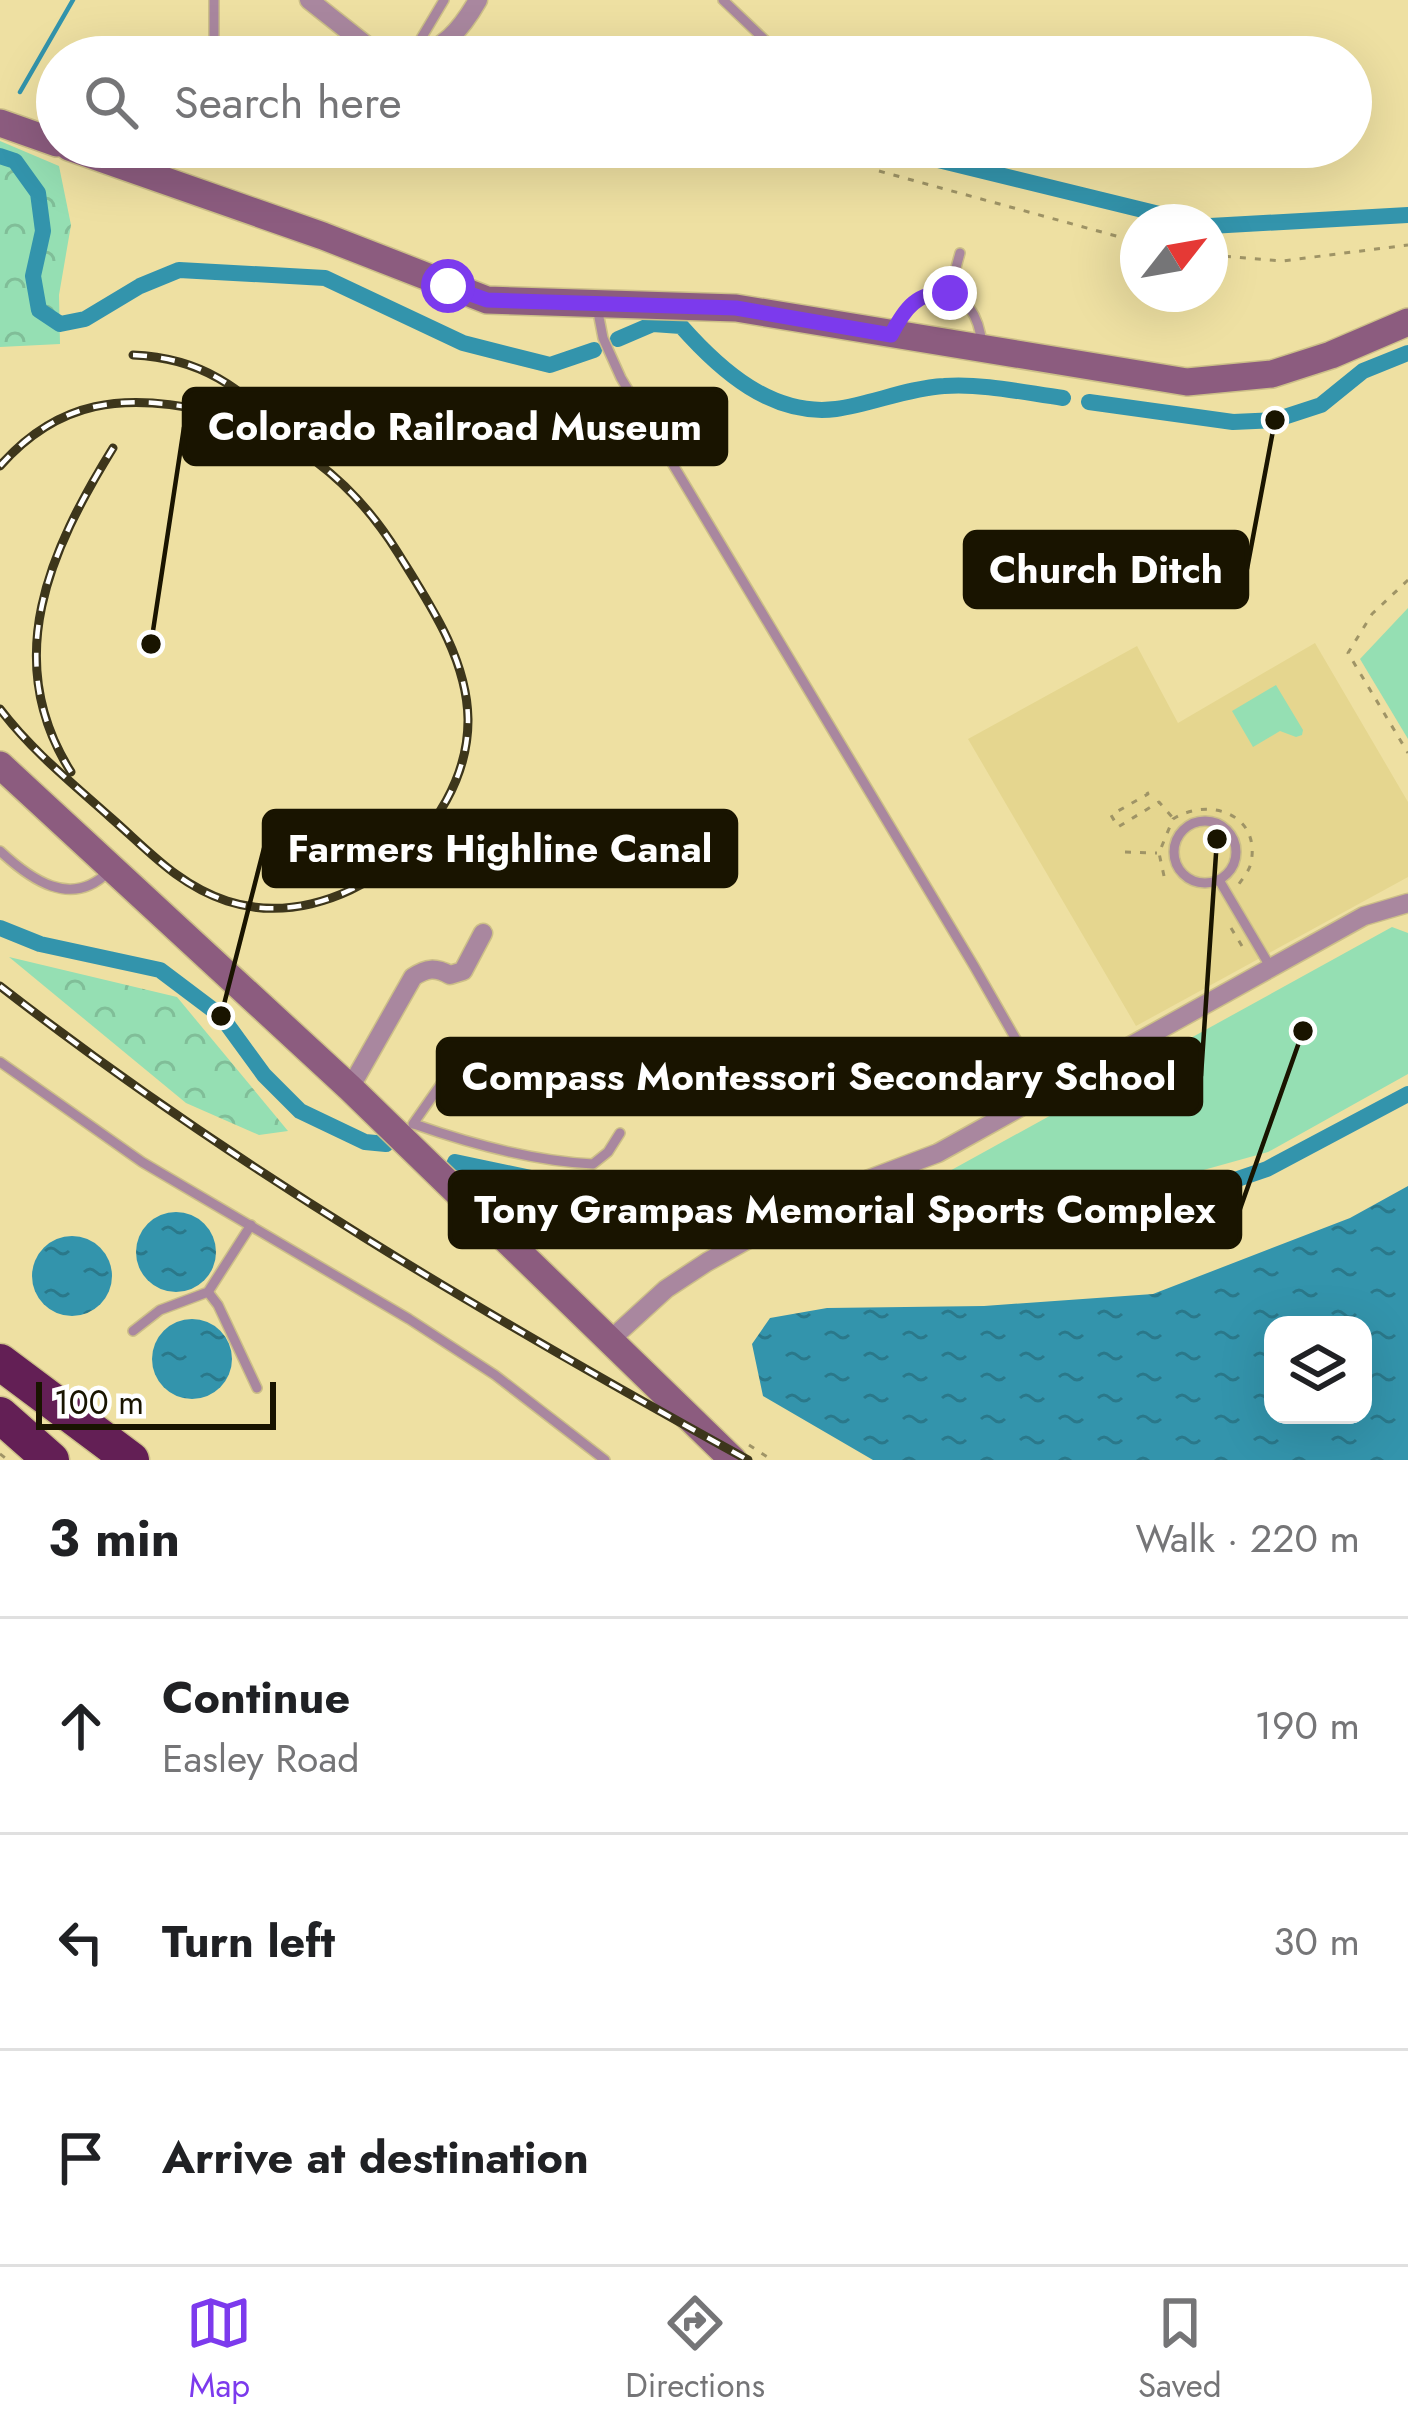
<!DOCTYPE html>
<html lang="en">
<head>
<meta charset="utf-8">
<style>
	:root { --surface:#fff; --page:#f6f6f6; --text:#202124; --muted:#757577; --line:#e0e0e0; --accent:#7c3aed }
	body { margin:0; font-family:Jost,sans-serif; background:var(--page); color:var(--text) }
	.controls { position:absolute; right:36px; bottom:36px; display:grid; overflow:hidden; border-radius:24px; box-shadow:0 12px 48px #0002 }
	.controls button { width:108px; height:108px; display:grid; place-items:center; padding:0; border:0; border-bottom:3px solid var(--line); background:var(--surface); color:var(--text); font:60px sans-serif }
	.compass { position:absolute; left:1120px; top:204px; width:108px; height:108px; border-radius:50%; background:var(--surface); box-shadow:0 12px 48px #0002; rotate:59deg }
	.scale { position:absolute; left:36px; bottom:30px; width:240px; box-sizing:border-box; padding-left:12px; border:6px solid #191400; border-top:0; font-size:33px; line-height:42px; white-space:nowrap; color:#191400; -webkit-text-stroke:9px #fff; paint-order:stroke }
	.stop { position:absolute; width:36px; height:36px; margin:-27px; border:9px solid #7c3aed; border-radius:50%; background:#fff }
	.stop.end { background:#7c3aed; border-color:#fff; box-shadow:0 3px 12px #0008 }
	.list { margin:0; padding:0; list-style:none }
	h2 { display:flex; justify-content:space-between; align-items:center; height:156px; margin:0; padding:0 48px; font-size:51px }
	h2 small { font-size:39px; font-weight:400; color:var(--muted) }
	.list li { display:grid; grid-template-columns:78px 1fr auto; gap:36px; align-items:center; box-sizing:border-box; height:216px; padding:0 48px; border-top:3px solid var(--line) }
	.list b { display:block; font-size:45px; white-space:nowrap }
	.list p { margin:0; font-size:39px; white-space:nowrap; color:var(--muted) }
	.list em { font-size:39px; font-style:normal; color:var(--muted) }
	.icon { flex:none; width:66px; height:66px; fill:none; stroke:currentColor; stroke-width:2; stroke-linecap:round; stroke-linejoin:round }
	.map { position:relative; flex:none; width:1408px; height:1460px; overflow:hidden }
	.search { position:absolute; background:var(--surface); box-shadow:0 12px 48px #0002; left:36px; right:36px; top:36px; height:132px; display:flex; align-items:center; gap:30px; box-sizing:border-box; padding:0 42px; border-radius:66px; color:var(--muted); font-size:45px }
	.sheet { height:804px; background:var(--surface) }
	nav { display:flex; justify-content:space-around; align-items:center; box-sizing:border-box; height:168px; border-top:3px solid var(--line); background:var(--surface); font-size:33px; color:var(--muted) }
	nav a { display:grid; justify-items:center; gap:6px }
	nav .on { color:var(--accent) }
	.map>svg:first-child { display:block }
	.built { fill:#e5d68f }
	.forest { fill:url(#forest-crowns) }
	.park { fill:#95dfb3 }
	.water { fill:url(#water-ripples); fill-rule:evenodd }
	.lines { fill:none; stroke-linecap:round; stroke-linejoin:round }
	.stream { stroke:#3394ac; stroke-width:4.5 }
	.canal { stroke:#3394ac; stroke-width:16 }
	.lane-casing { stroke:#ccbf88; stroke-width:12 }
	.street-casing { stroke:#ccbf88; stroke-width:21 }
	.secondary-casing { stroke:#ccbf88; stroke-width:30 }
	.highway-casing { stroke:#ccbf88; stroke-width:39 }
	.path { stroke:#9f9466; stroke-width:3; stroke-dasharray:6 9; stroke-linecap:butt }
	.lane { stroke:#a9879f; stroke-width:9 }
	.street { stroke:#a9879f; stroke-width:18 }
	.secondary { stroke:#8c5c7f; stroke-width:27 }
	.highway { stroke:#631f55; stroke-width:36 }
	.rail-casing { stroke:#3d361b; stroke-width:9 }
	.rail { stroke:#fff; stroke-width:4.5; stroke-dasharray:14; stroke-linecap:butt }
	.route { stroke:#7c3aed; stroke-width:15 }
	.leader { fill:none; stroke:#191400; stroke-width:4.5 }
	.callout-dot { fill:#191400; stroke:#fff; stroke-width:4.5 }
	.callout { fill:#191400; stroke:#191400; stroke-width:4.5 }
	.callout-label { font-size:39px; text-anchor:middle; font-weight:bold; fill:#fff }
</style>
</head>
<body>
<div class="map">
<svg width="1408" height="1460" viewBox="0 0 1408 1460">
	<defs>
		<pattern id="forest-crowns" width="20" height="18" patternUnits="userSpaceOnUse" patternTransform="scale(3)"><rect width="20" height="18" fill="#95dfb3"/><path d="M2 6a3 3 0 1 1 6 0M12 15a3 3 0 1 1 6 0" fill="none" stroke="#80be98"/></pattern>
		<pattern id="water-ripples" width="26" height="14" patternUnits="userSpaceOnUse" patternTransform="scale(3)"><rect width="26" height="14" fill="#3394ac"/><path d="M2 4q2-2 4 0t4 0M15 11q2-2 4 0t4 0" fill="none" stroke="#2a788a"/></pattern>
	</defs>
	<rect width="100%" height="100%" fill="#eee0a2"/>
	<path class="built" d="M1315,643L1408,802V877L1136,1026L968,739L1137,646L1178,723Z"/>
	<g class="forest">
		<path d="M0,141L59,166L71,225L59,295L60,344L0,347Z"/>
		<path d="M9,957L177,997L288,1131L259,1135L186,1103Z"/>
	</g>
	<g class="park">
		<path d="M1408,608V739L1360,659Z"/>
		<path d="M1276,685L1303,730L1302,735L1296,737L1280,731L1253,747L1232,711Z"/>
		<path d="M1392,927L1408,933V1074L1268,1152L1182,1176L1017,1205L862,1216L831,1213L871,1195L946,1173Z"/>
	</g>
	<g class="water">
		<path d="M1408,1186V1460H873L763,1396L752,1344L770,1318L827,1308L984,1306L1153,1294L1350,1218ZM1363,1325V1415H1273V1325Z"/>
		<circle cx="176" cy="1252" r="40"/>
		<circle cx="72" cy="1276" r="40"/>
		<circle cx="192" cy="1359" r="40"/>
	</g>
	<g class="lines">
		<path class="stream" d="M20,92L73,0"/>
		<g class="canal">
			<path d="M885,147L1192,222"/>
			<path d="M0,156L15,161L38,193L43,231L33,276L39,310L60,324L85,319L140,286L179,270L325,278L463,343L550,365L594,350"/>
			<path d="M1210,226L1408,215"/>
			<path d="M618,339L653,324L681,326C720,370 772,417 836,409C872,404 908,388 944,386C982,383 1026,393 1063,398"/>
			<path d="M1089,402L1233,422L1275,420L1321,405L1363,371L1408,353"/>
			<path d="M0,928L40,944L160,970L221,1016L264,1075L300,1111L365,1142L386,1144"/>
			<path d="M455,1162L574,1187L769,1205"/>
			<path d="M825,1223L881,1234L917,1233L1094,1209L1220,1185L1267,1169L1408,1094"/>
		</g>
		<defs>
			<g id="lane">
				<path d="M214,0V57"/>
				<path d="M723,0L766,41L808,57"/>
				<path d="M410,57L444,0"/>
				<path d="M949,293L960,253"/>
				<path d="M597,307L603,338L621,378L974,966L1025,1055L1042,1095"/>
				<path d="M893,332C922,276 976,281 982,345"/>
				<circle cx="1205" cy="852" r="31"/>
				<path d="M0,851C30,879 71,909 108,872"/>
				<path d="M1219,880L1271,968"/>
				<path d="M0,1062L142,1162L409,1319L495,1375L605,1460"/>
				<path d="M413,1124L455,1064"/>
				<path d="M414,1124C471,1144 532,1161 593,1164L608,1152L620,1133"/>
				<path d="M208,1292L218,1305L257,1388"/>
				<path d="M133,1331L160,1310L208,1292L251,1225"/>
			</g>
			<g id="street">
				<path d="M309,0L380,56L396,57"/>
				<path d="M410,57C443,52 462,28 478,0"/>
				<path d="M350,1088L413,977C427,968 435,967 450,975L463,971L483,933"/>
				<path d="M609,1341L666,1289L707,1262L832,1193L938,1153L1364,916L1408,903"/>
			</g>
			<g id="secondary">
				<path d="M0,123L57,143"/>
				<path d="M69,147L323,236L487,300L736,308L1187,382L1272,374L1331,355L1408,322"/>
				<path d="M0,765L350,1088L733,1460"/>
			</g>
			<g id="highway">
				<path d="M0,1362L131,1460"/>
				<path d="M0,1415L51,1460"/>
			</g>
		</defs>
		<use href="#lane" class="lane-casing"/>
		<use href="#street" class="street-casing"/>
		<use href="#secondary" class="secondary-casing"/>
		<use href="#highway" class="highway-casing"/>
		<g class="path">
			<path d="M879,171L1138,242"/>
			<path d="M1210,255L1282,261L1408,245"/>
			<path d="M1408,580L1372,614L1348,653L1408,753"/>
			<path d="M1147,792L1148,794L1111,815L1118,827L1159,802L1172,817"/>
			<path d="M1125,852L1157,853"/>
			<path d="M1164,876L1159,853L1173,819C1208,797 1261,813 1251,863C1249,872 1241,880 1237,887"/>
			<path d="M1231,928L1242,946"/>
			<path d="M749,1445L772,1460"/>
			<path d="M0,1454L8,1460"/>
		</g>
		<use href="#lane" class="lane"/>
		<use href="#street" class="street"/>
		<use href="#secondary" class="secondary"/>
		<use href="#highway" class="highway"/>
		<defs>
			<g id="rail">
				<path d="M133,355C204,358 238,388 289,434"/>
				<path d="M0,466C59,399 125,393 207,411C290,430 354,482 398,553C429,603 467,658 468,719C469,833 337,937 227,901C178,885 148,850 110,817C72,783 31,750 0,709"/>
				<path d="M71,772C0,660 50,550 113,448"/>
				<path d="M0,986C233,1167 490,1318 748,1460"/>
			</g>
		</defs>
		<use href="#rail" class="rail-casing"/>
		<use href="#rail" class="rail"/>
	</g>
	<g class="lines">
		<path class="route" d="M448,286L487,300L736,308L891,335C905,308 917,291 950,293"/>
	</g>
	<path class="leader" d="M151 644L184 427M1275 420L1247 569M221 1016L264 848M1217 839L1201 1076M1303 1031L1240 1209"/>
	<g class="callout-dot">
		<circle cx="151" cy="644" r="12"/>
		<circle cx="1275" cy="420" r="12"/>
		<circle cx="221" cy="1016" r="12"/>
		<circle cx="1217" cy="839" r="12"/>
		<circle cx="1303" cy="1031" r="12"/>
	</g>
	<g class="callout">
		<rect x="184" y="389" width="542" height="75" rx="12"/>
		<rect x="965" y="532" width="282" height="75" rx="12"/>
		<rect x="264" y="811" width="472" height="75" rx="12"/>
		<rect x="438" y="1039" width="763" height="75" rx="12"/>
		<rect x="450" y="1172" width="790" height="75" rx="12"/>
	</g>
	<g class="callout-label">
		<text x="455" y="440">Colorado Railroad Museum</text>
		<text x="1106" y="583">Church Ditch</text>
		<text x="500" y="862">Farmers Highline Canal</text>
		<text x="819" y="1090">Compass Montessori Secondary School</text>
		<text x="845" y="1223">Tony Grampas Memorial Sports Complex</text>
	</g>
</svg>
<div class="controls">
<button><svg class="icon" aria-label="layers" viewBox="0 0 24 24"><path d="M12 4l9 5-9 5-9-5zM3 14l9 5 9-5"/></svg></button>
</div>
<svg class="compass" viewBox="-18 -18 36 36"><path d="M0-13l5 13h-10z" fill="#e53935"/><path d="M0 13l5-13h-10z" fill="#757577"/></svg>
<div class="scale">100 m</div>
<div class="stop" style="left:448px;top:286px"></div>
<div class="stop end" style="left:950px;top:293px"></div>
<div class="search"><svg class="icon" aria-label="search" viewBox="0 0 24 24"><circle cx="10" cy="10" r="6"/><path d="M15 15l6 6"/></svg>Search here</div>
</div>
<section class="sheet">
<h2>3 min<small>Walk · 220 m</small></h2>
<ul class="list">
<li><svg class="icon" aria-label="ahead" viewBox="0 0 24 24"><path d="M12 20V5M6 11l6-6 6 6"/></svg><div><b>Continue</b><p>Easley Road</p></div><em>190 m</em></li>
<li><svg class="icon" aria-label="left" viewBox="0 0 24 24"><path d="M17 20v-9H6M10 6l-5 5 5 5"/></svg><div><b>Turn left</b></div><em>30 m</em></li>
<li><svg class="icon" aria-label="arrive" viewBox="0 0 24 24"><path d="M6 21V4h12l-3 4 3 4H6"/></svg><div><b>Arrive at destination</b></div></li>
</ul>
</section>
<nav>
<a class="on"><svg class="icon" aria-label="map" viewBox="0 0 24 24"><path d="M3 6l6-2 6 2 6-2v14l-6 2-6-2-6 2zM9 4v14M15 6v14"/></svg>Map</a>
<a><svg class="icon" aria-label="directions" viewBox="0 0 24 24"><path d="M12 3l9 9-9 9-9-9zM9 14v-3h6M13 9l2 2-2 2"/></svg>Directions</a>
<a><svg class="icon" aria-label="saved" viewBox="0 0 24 24"><path d="M7 4h10v16l-5-4-5 4z"/></svg>Saved</a>
</nav>
</body>
</html>
